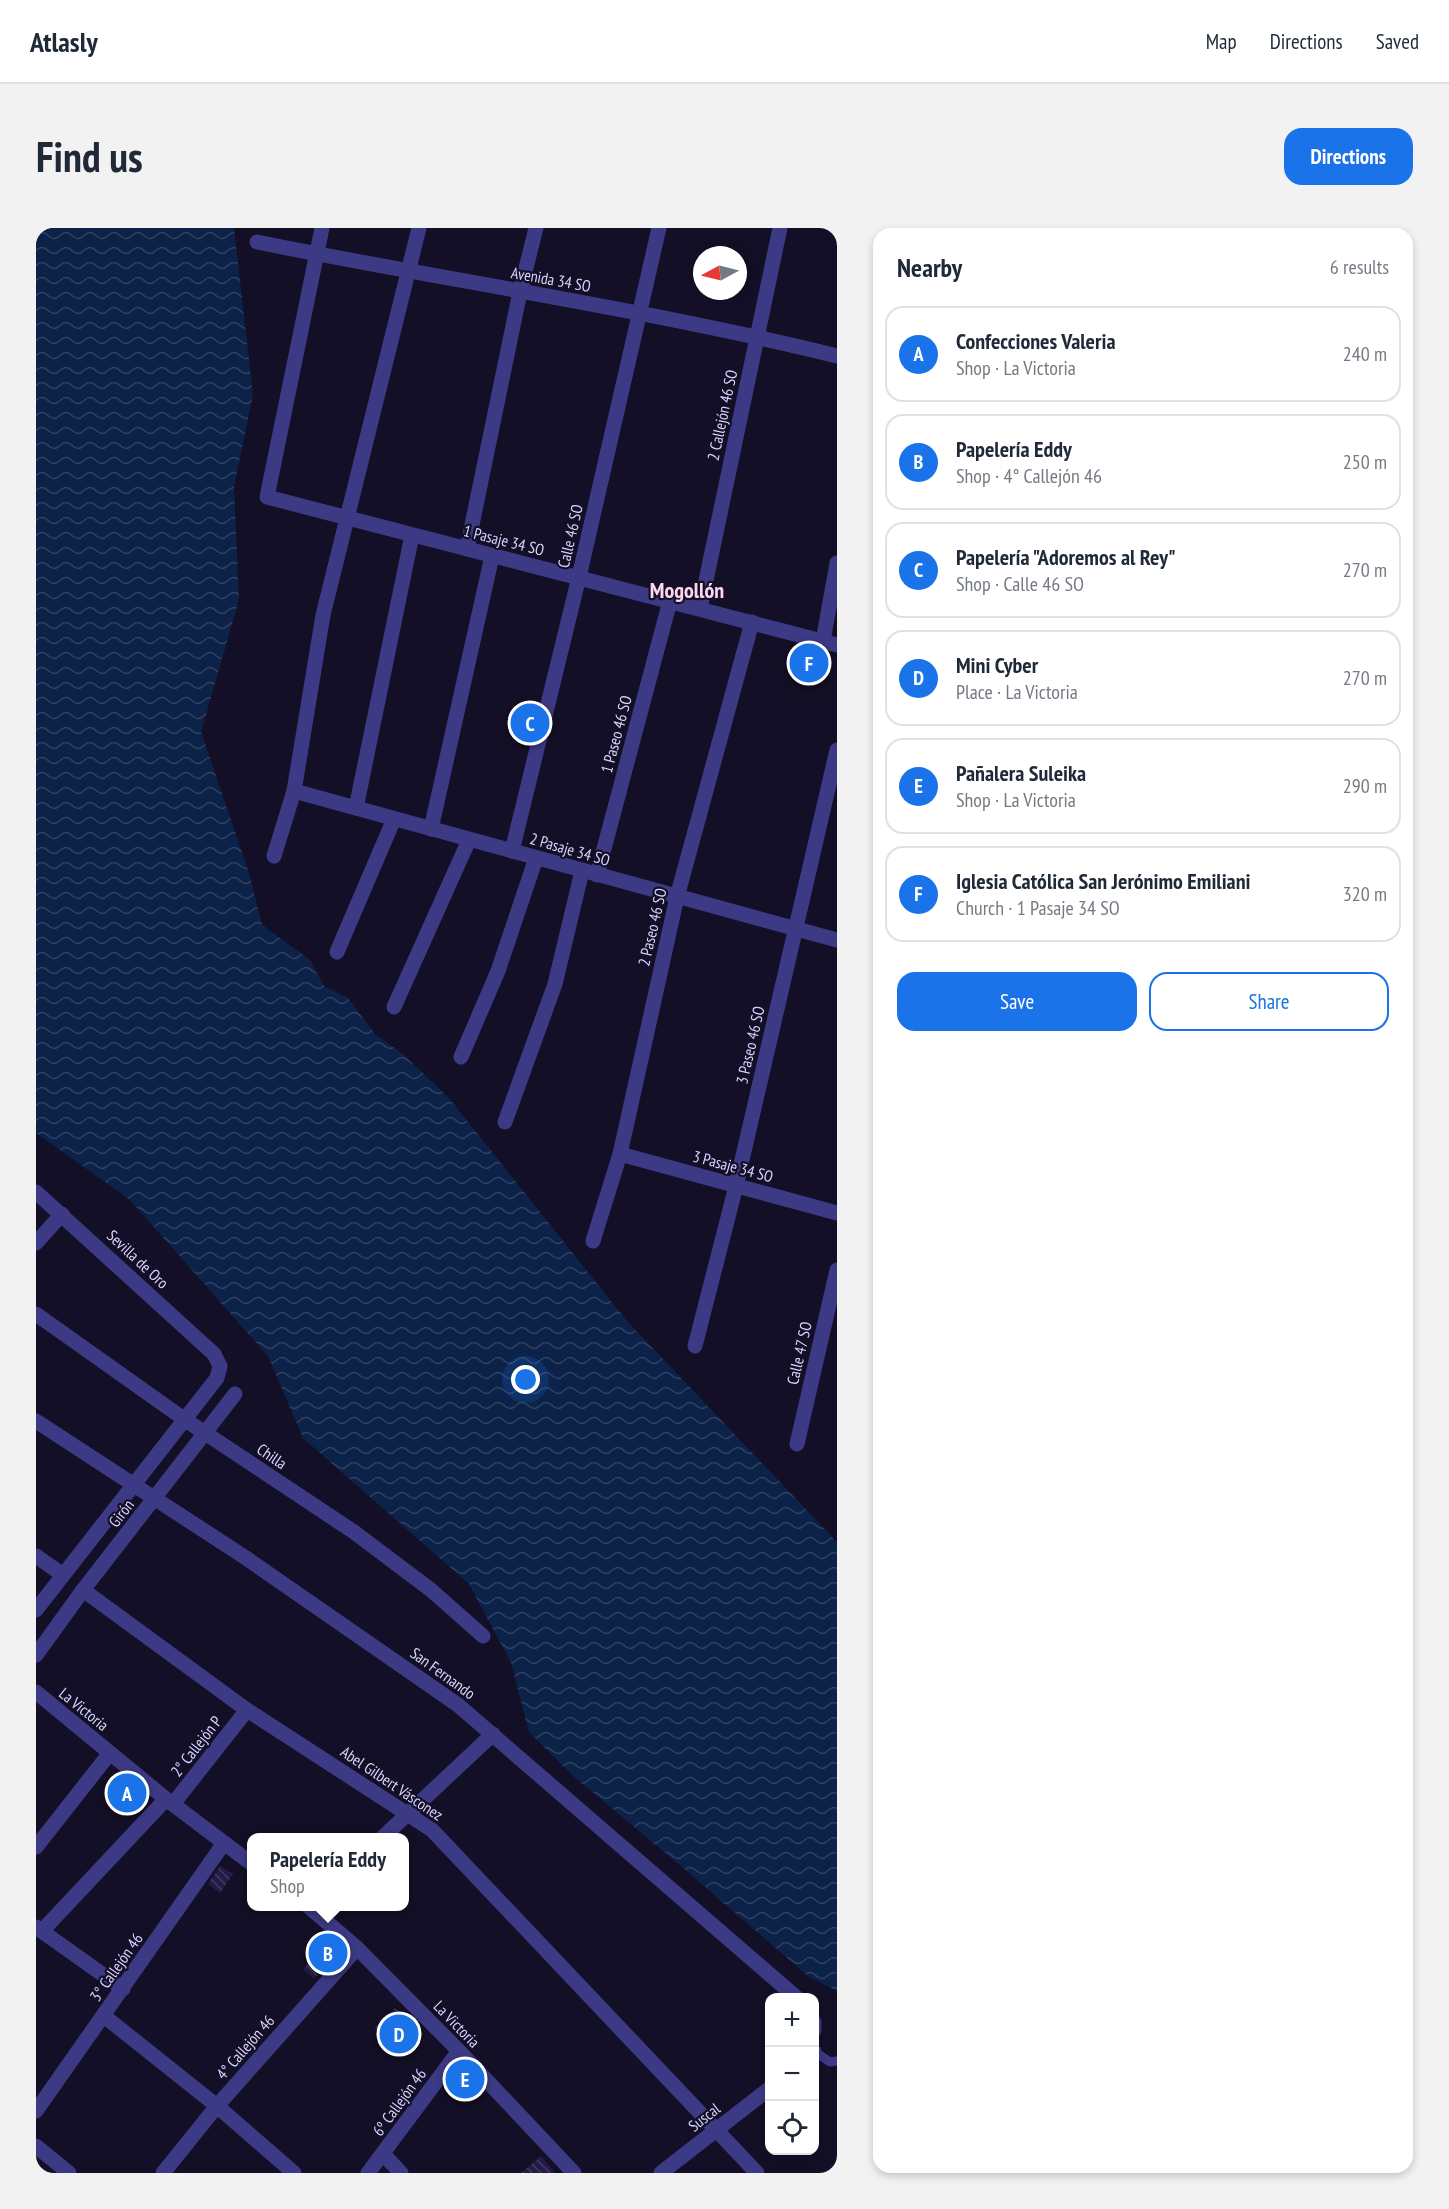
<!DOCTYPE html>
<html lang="en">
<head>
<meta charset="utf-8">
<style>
	:root { --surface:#fff; --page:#f2f2f3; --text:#1f2937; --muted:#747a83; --line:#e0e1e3; --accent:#1a73e8 }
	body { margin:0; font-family:"PT Sans Narrow",sans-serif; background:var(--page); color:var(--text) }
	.controls { position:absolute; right:18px; bottom:18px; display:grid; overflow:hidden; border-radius:12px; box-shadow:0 3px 9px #0003 }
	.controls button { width:54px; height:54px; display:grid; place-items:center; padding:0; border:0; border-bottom:2px solid var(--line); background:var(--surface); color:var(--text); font:30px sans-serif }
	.compass { position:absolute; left:657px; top:18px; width:54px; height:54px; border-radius:50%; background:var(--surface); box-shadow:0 3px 9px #0003; rotate:263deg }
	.you { position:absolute; left:490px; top:1152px; width:21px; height:21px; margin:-15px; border:4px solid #fff; border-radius:50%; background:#1a73e8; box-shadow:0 0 0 9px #1a73e833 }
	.badge { display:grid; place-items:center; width:39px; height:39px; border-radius:50%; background:var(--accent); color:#fff; font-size:20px; font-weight:700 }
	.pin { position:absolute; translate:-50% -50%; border:3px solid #fff; box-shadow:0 2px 6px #0006 }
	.popup { position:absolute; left:211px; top:1605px; width:162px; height:78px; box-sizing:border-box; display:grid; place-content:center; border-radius:12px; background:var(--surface); filter:drop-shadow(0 2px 4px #0005); font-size:20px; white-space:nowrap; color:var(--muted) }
	.popup b { font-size:22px; color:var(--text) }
	.popup::after { content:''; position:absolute; left:50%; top:100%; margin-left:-12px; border:12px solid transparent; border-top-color:var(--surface) }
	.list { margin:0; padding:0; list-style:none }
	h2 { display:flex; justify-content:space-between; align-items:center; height:78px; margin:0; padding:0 24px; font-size:26px }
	h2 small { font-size:20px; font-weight:400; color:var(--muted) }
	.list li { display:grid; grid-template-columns:39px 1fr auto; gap:18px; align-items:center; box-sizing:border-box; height:96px; margin:0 12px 12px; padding:0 12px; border:2px solid var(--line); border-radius:18px }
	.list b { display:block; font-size:22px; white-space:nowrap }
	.list p { margin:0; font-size:20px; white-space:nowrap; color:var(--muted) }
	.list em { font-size:20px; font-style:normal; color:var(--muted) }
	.actions { display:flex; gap:12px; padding:18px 24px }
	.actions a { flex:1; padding:14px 0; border:2px solid var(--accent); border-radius:18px; text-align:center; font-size:21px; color:var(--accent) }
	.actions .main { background:var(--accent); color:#fff }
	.icon { flex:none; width:33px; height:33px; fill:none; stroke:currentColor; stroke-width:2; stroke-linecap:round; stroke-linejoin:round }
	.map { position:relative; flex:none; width:801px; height:1945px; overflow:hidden; border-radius:18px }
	header { display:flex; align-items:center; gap:36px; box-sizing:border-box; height:84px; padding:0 30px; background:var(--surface); border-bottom:2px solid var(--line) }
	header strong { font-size:28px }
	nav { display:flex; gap:33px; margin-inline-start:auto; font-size:21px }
	.intro { display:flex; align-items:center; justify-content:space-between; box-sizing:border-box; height:144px; padding:0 36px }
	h1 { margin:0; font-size:42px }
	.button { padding:15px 27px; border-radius:18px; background:var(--accent); color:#fff; font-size:21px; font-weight:700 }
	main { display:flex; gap:36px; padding:0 36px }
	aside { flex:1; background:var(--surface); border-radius:18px; box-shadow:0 3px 9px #0003 }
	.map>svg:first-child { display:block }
	.water { fill:url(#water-waves) }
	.building { fill:url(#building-back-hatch) }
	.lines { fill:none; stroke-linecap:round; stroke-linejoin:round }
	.service { stroke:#3d3a85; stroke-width:9 }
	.minor { stroke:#3d3a85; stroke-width:15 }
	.labels { text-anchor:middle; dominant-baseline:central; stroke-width:4.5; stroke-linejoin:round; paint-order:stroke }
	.street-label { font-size:16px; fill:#d9d4ff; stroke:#130f26 }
	.district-label { font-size:22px; font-weight:bold; fill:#ffd6f0; stroke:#130f26 }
</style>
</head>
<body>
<header>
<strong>Atlasly</strong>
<nav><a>Map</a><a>Directions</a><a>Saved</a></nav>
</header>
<div class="intro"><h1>Find us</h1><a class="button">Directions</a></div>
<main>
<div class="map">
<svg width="801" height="1945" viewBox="0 0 801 1945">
	<defs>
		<pattern id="water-waves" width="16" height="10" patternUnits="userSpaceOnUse" patternTransform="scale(1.5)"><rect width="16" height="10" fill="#0c2248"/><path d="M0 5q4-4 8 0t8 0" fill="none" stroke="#2f4163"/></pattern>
		<pattern id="building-back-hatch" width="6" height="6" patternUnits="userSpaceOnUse" patternTransform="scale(1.5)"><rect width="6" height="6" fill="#241b47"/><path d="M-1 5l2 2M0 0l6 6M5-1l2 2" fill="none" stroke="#433b63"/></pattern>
	</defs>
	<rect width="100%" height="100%" fill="#130f26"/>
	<path class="water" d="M0,0H198L217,167L198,258L203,372L165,504L213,645L226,697L273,731L288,758L312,770L339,806L368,827L412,869L591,1093L801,1314V1763L772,1748L645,1638L536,1547L493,1504L475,1435L433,1356L267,1210L232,1128L93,971L0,905Z"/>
	<g class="building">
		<path d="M89,1558L97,1567L80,1585L70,1576Z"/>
		<path d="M184,1638L197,1646L184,1665L172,1656Z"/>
		<path d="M288,1718L299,1728L278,1751L267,1741Z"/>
		<path d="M359,1780L379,1801L359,1822L338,1801Z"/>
		<path d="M423,1839L435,1852L418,1869L408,1859Z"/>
		<path d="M505,1928L519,1945H485Z"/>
	</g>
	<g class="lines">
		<path class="service" d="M779,1824L794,1834L801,1833"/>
		<g class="minor">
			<path d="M286,0L231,269L801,417"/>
			<path d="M221,14C414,53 610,81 801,128"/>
			<path d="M431,321L484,64L500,0"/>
			<path d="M664,381L744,0"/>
			<path d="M787,413L801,335"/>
			<path d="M258,563L801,712"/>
			<path d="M320,580L376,307"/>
			<path d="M395,601L456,328"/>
			<path d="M476,623L543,349L623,0"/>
			<path d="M238,628L258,563L287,387L383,0"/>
			<path d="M561,647L634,373"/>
			<path d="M301,724L358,591"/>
			<path d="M358,779L433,612"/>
			<path d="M425,829L462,743L500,630"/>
			<path d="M469,894L519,756L546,643"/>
			<path d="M584,926L801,985"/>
			<path d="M0,964L178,1126L184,1138L181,1150L0,1382"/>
			<path d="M557,1013L584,926L641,669L716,394"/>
			<path d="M0,1015L26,986"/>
			<path d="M0,1086L148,1191L318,1304L395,1362L447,1408"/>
			<path d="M659,1118L700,958L801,522"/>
			<path d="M0,1193L210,1330L422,1477L761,1770"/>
			<path d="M761,1216L801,1042"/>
			<path d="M0,1328L27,1347"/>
			<path d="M47,1362L211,1482L396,1602L721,1945"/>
			<path d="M0,1427L47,1362L199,1166"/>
			<path d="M0,1464L130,1571L216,1636"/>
			<path d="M137,1576L211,1482"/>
			<path d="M346,1610L457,1506"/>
			<path d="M0,1619L74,1525"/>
			<path d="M272,1678L321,1720L423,1823L538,1945"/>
			<path d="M0,1699L87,1761"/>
			<path d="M6,1703L130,1571"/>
			<path d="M68,1788L181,1878L258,1945"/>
			<path d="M778,1794V1802"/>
			<path d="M778,1823V1825"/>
			<path d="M0,1883L188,1615"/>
			<path d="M0,1918L33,1945"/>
			<path d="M347,1926L365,1945"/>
			<path d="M127,1945L181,1878L321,1720"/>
			<path d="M332,1945L423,1823"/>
			<path d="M625,1945L734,1860"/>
		</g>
	</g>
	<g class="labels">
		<g class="street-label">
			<text transform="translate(515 51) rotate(10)">Avenida 34 SO</text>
			<text transform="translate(686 187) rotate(-78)">2 Callejón 46 SO</text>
			<text transform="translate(534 308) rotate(-77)">Calle 46 SO</text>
			<text transform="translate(468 312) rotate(14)">1 Pasaje 34 SO</text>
			<text transform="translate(580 506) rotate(-75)">1 Paseo 46 SO</text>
			<text transform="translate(534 621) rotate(16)">2 Pasaje 34 SO</text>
			<text transform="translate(616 699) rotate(-77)">2 Paseo 46 SO</text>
			<text transform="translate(714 817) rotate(-77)">3 Paseo 46 SO</text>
			<text transform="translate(697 938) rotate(15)">3 Pasaje 34 SO</text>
			<text transform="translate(102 1031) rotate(43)">Sevilla de Oro</text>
			<text transform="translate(763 1125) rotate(-77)">Calle 47 SO</text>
			<text transform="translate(236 1228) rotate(34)">Chilla</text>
			<text transform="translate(85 1285) rotate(-52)">Girón</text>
			<text transform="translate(407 1445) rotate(36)">San Fernando</text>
			<text transform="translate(48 1481) rotate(39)">La Victoria</text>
			<text transform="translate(160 1518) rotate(-52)">2° Callejón P</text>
			<text transform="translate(356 1555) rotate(34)">Abel Gilbert Vásconez</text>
			<text transform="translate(80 1739) rotate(-55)">3° Callejón 46</text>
			<text transform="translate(421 1796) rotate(46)">La Victoria</text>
			<text transform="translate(209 1819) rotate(-49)">4° Callejón 46</text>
			<text transform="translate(363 1874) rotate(-54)">6º Callejón 46</text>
			<text transform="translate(668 1889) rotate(-38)">Suscal</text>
		</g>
		<g class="district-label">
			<text x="651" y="362">Mogollón</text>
		</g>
	</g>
</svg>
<div class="controls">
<button>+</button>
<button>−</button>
<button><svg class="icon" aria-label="locate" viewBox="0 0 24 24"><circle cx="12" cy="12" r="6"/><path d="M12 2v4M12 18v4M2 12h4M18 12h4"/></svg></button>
</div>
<svg class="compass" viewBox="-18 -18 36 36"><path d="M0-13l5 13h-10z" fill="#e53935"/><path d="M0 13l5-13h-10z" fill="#747a83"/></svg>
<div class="you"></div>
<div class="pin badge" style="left:91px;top:1565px">A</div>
<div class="pin badge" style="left:292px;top:1725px">B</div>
<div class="popup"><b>Papelería Eddy</b>Shop</div>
<div class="pin badge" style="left:494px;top:495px">C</div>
<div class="pin badge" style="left:363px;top:1806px">D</div>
<div class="pin badge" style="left:429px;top:1851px">E</div>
<div class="pin badge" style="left:773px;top:435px">F</div>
</div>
<aside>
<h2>Nearby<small>6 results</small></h2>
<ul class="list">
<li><span class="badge">A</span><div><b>Confecciones Valeria</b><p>Shop · La Victoria</p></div><em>240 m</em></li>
<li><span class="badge">B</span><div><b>Papelería Eddy</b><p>Shop · 4° Callejón 46</p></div><em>250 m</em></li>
<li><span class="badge">C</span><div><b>Papelería &quot;Adoremos al Rey&quot;</b><p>Shop · Calle 46 SO</p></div><em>270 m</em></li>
<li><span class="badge">D</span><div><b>Mini Cyber</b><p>Place · La Victoria</p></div><em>270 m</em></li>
<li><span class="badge">E</span><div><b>Pañalera Suleika</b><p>Shop · La Victoria</p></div><em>290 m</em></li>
<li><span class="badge">F</span><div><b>Iglesia Católica San Jerónimo Emiliani</b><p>Church · 1 Pasaje 34 SO</p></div><em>320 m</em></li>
</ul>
<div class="actions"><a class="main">Save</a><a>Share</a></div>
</aside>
</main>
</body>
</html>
